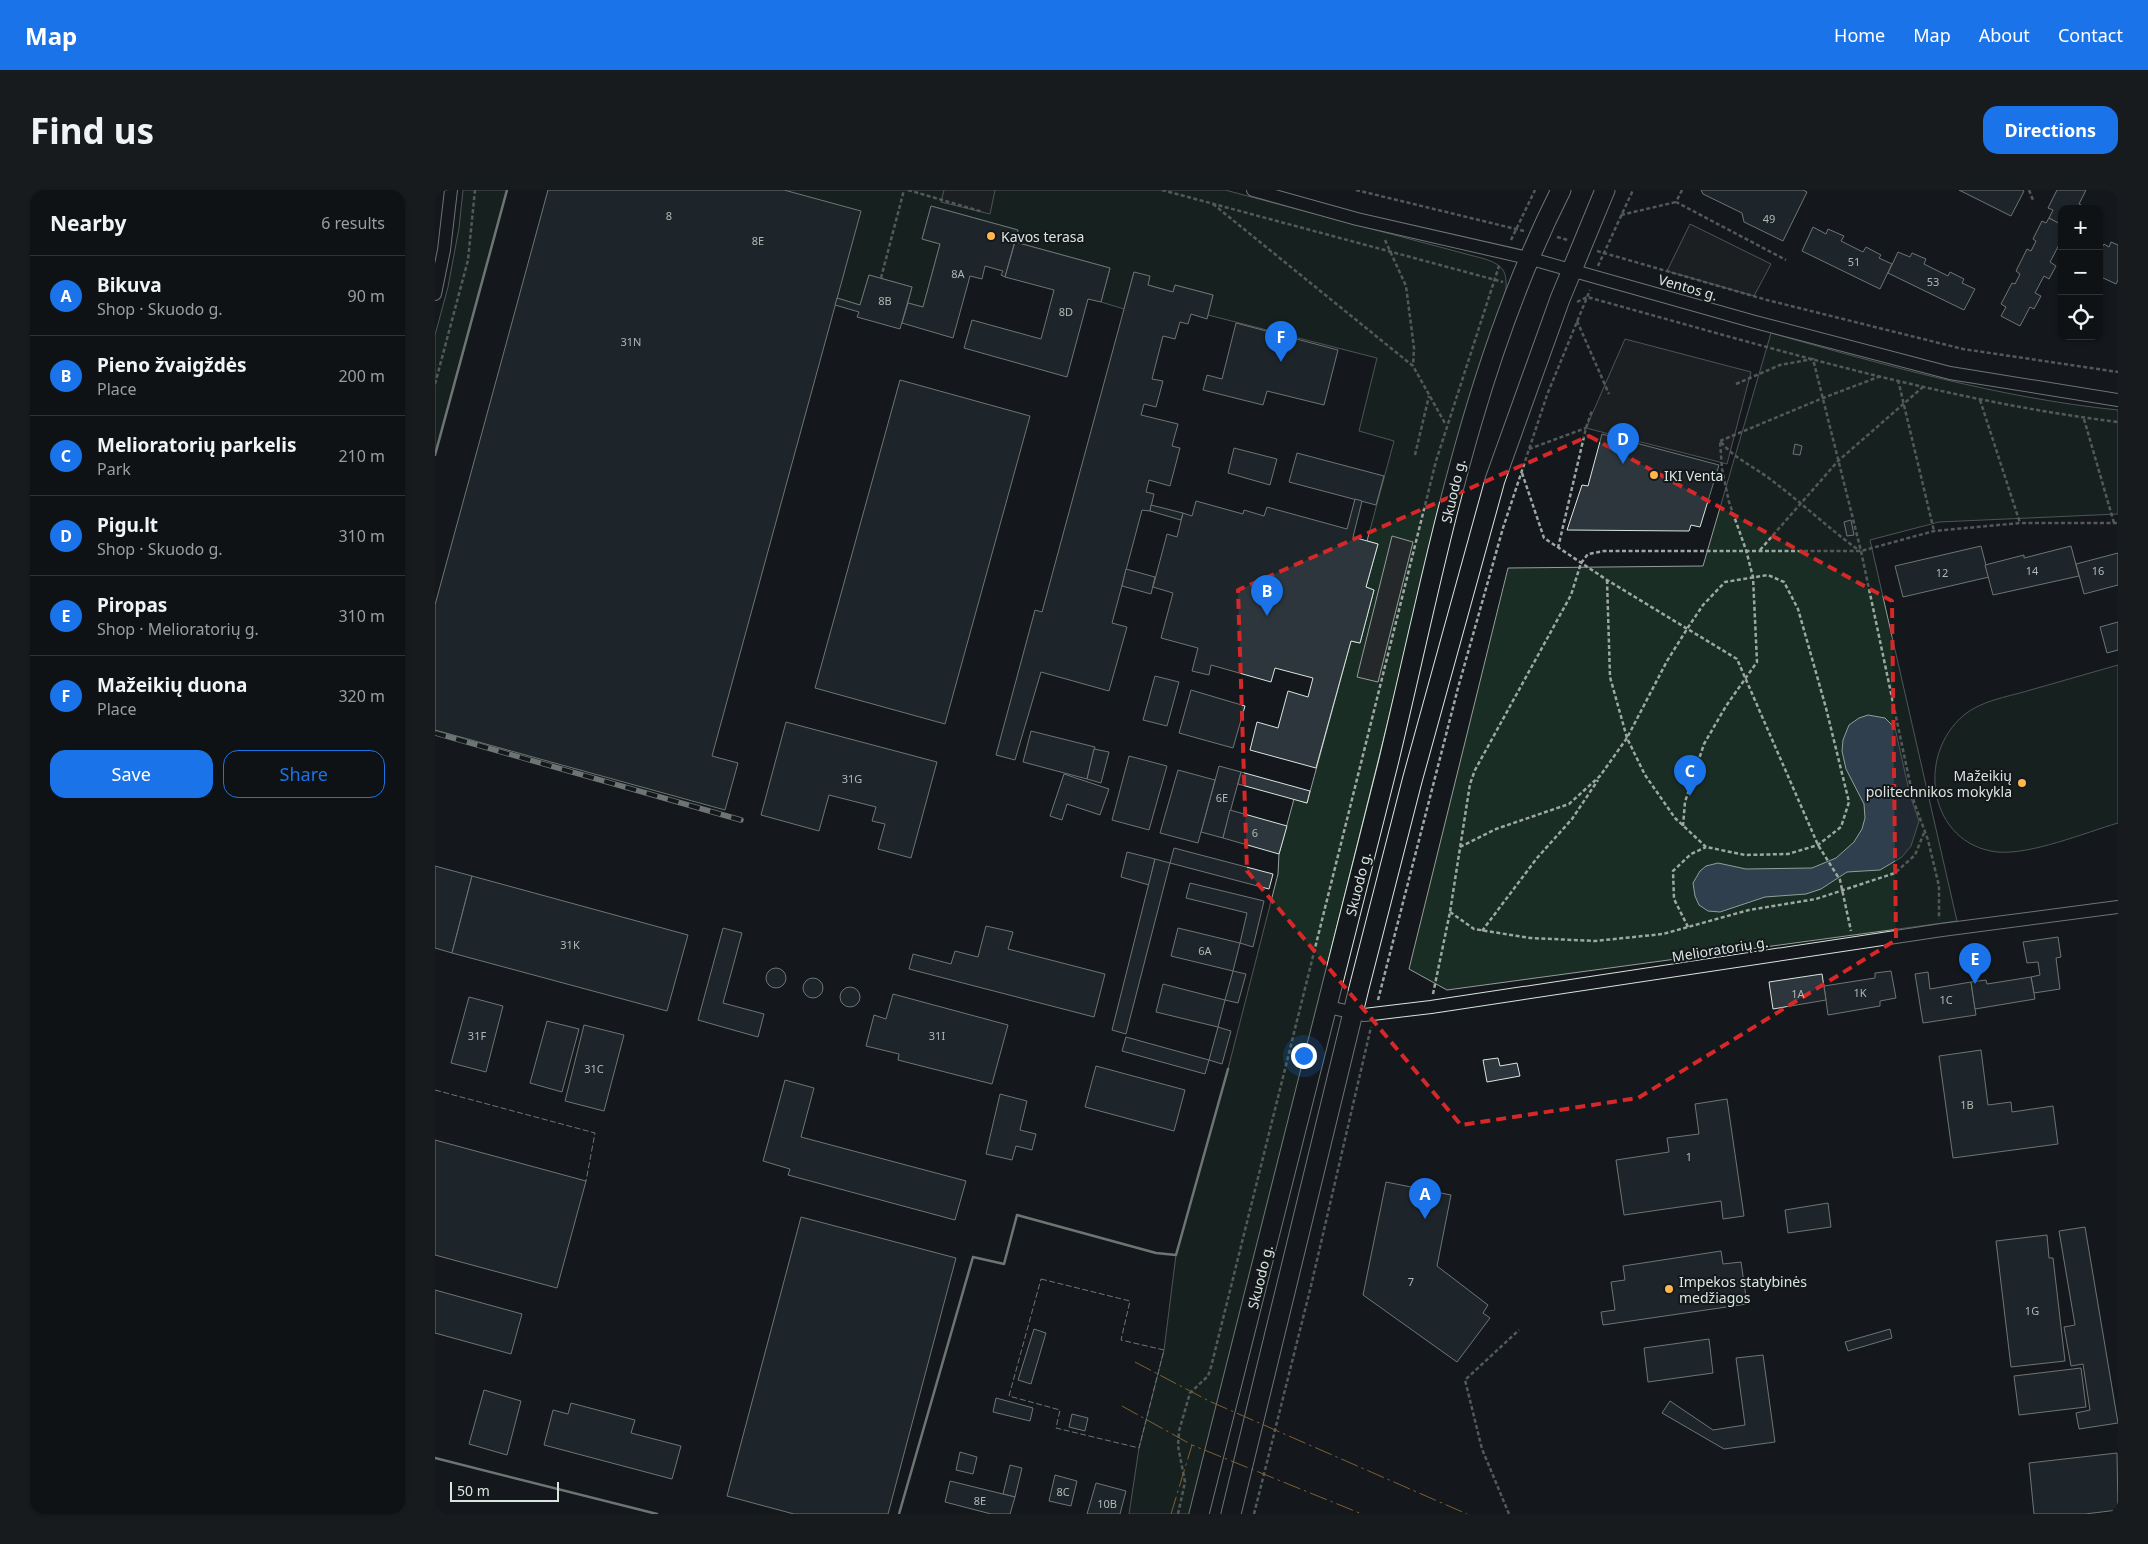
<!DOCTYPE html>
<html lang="en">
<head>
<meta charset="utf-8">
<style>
	:root { --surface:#0f1215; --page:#181b1e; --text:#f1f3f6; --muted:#9b9ea0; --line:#2f3234; --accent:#1a73e8 }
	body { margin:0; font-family:"Noto Sans",sans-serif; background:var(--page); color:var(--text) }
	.controls { position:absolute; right:15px; top:15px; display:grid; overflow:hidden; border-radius:10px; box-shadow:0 1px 4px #0004 }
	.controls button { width:45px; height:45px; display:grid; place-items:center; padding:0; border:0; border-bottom:1px solid var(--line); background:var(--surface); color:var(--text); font:25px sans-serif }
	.scale { position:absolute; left:15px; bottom:12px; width:109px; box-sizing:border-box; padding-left:5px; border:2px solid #d8e6dc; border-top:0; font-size:14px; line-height:18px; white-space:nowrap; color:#d8e6dc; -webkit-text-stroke:4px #14181c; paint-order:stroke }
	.you { position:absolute; left:868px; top:865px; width:18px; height:18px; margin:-12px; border:4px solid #fff; border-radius:50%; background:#1a73e8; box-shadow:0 0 0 8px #1a73e833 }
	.badge { display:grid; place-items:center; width:32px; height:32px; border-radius:50%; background:var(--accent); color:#fff; font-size:16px; font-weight:700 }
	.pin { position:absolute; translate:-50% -41px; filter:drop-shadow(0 1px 2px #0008) }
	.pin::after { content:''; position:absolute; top:26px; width:18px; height:15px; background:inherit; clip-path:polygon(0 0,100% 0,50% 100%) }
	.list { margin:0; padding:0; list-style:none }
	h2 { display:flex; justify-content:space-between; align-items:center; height:65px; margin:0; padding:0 20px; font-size:21px }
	h2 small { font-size:16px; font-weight:400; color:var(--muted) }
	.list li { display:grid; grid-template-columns:32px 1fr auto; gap:15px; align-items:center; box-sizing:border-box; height:80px; padding:0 20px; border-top:1px solid var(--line) }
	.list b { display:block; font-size:19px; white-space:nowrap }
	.list p { margin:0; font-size:16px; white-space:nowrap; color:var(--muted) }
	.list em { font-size:16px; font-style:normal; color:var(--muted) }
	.actions { display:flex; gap:10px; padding:15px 20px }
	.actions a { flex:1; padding:11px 0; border:1px solid var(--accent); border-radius:15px; text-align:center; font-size:18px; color:var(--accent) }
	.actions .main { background:var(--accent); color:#fff }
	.icon { flex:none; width:28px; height:28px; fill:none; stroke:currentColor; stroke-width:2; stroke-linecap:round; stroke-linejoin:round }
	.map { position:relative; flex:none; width:1683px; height:1324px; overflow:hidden; border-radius:15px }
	header { display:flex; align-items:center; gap:30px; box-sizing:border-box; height:70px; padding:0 25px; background:var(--accent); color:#fff }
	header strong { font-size:24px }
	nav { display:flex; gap:28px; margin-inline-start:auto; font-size:18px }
	.intro { display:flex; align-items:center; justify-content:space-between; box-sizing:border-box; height:120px; padding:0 30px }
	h1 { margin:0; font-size:35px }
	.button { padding:12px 22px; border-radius:15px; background:var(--accent); color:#fff; font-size:18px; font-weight:700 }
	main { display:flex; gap:30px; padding:0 30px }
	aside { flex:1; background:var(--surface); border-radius:15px; box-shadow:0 1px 4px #0004 }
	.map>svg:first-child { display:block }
	.green { fill:#1a2d24; stroke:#939e99 }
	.parking { fill:#24282b; stroke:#939e99 }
	.water { fill:#2f3f4d; stroke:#939e99 }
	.building { fill:#2c363c; stroke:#d8e6dc }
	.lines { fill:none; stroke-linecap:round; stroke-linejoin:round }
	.street-casing { stroke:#d8e6dc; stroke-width:14 }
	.secondary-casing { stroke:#d8e6dc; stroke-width:21 }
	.path { stroke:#9da8a2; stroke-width:2.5; stroke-dasharray:4 2.5; stroke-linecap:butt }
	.street { stroke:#14181c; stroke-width:12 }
	.secondary { stroke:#14181c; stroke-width:19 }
	.rail-casing { stroke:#d8e6dc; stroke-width:5.5 }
	.rail { stroke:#14181c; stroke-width:4; stroke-dasharray:11; stroke-linecap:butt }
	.fence { stroke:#d8e6dc; stroke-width:1; stroke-dasharray:6 2.5; stroke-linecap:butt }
	.wall { stroke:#d8e6dc; stroke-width:2.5 }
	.power { stroke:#ffb74d; stroke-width:1; stroke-dasharray:18 4 2.5 4; stroke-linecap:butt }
	.marked { fill:none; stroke:#d62828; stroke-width:4; stroke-dasharray:10 6; stroke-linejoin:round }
	.poi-dot { fill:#ffb74d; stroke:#14181c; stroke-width:2 }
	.labels { text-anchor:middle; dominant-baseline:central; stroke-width:4; stroke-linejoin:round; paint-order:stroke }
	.number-label { font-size:11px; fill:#adbab4 }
	.poi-label { font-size:14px; fill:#d8e6dc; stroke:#14181c; text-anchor:start }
	.street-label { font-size:14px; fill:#d8e6dc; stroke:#14181c }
</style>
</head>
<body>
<header>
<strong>Map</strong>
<nav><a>Home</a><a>Map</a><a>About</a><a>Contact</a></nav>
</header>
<div class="intro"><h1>Find us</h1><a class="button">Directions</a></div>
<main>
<aside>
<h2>Nearby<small>6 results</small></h2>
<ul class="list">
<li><span class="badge">A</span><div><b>Bikuva</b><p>Shop · Skuodo g.</p></div><em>90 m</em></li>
<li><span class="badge">B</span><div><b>Pieno žvaigždės</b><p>Place</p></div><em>200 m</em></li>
<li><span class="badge">C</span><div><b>Melioratorių parkelis</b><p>Park</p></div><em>210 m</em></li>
<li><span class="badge">D</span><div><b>Pigu.lt</b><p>Shop · Skuodo g.</p></div><em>310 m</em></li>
<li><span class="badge">E</span><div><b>Piropas</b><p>Shop · Melioratorių g.</p></div><em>310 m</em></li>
<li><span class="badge">F</span><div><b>Mažeikių duona</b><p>Place</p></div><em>320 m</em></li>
</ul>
<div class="actions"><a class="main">Save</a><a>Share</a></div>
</aside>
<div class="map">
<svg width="1683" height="1324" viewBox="0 0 1683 1324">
	<rect width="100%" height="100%" fill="#14181c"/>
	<g class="green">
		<path d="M28,0H72L0,265V145L13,97L24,38Z"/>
		<path d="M349,0H790L1050,69C1068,75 1072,81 1071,99L1019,266L766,1282L754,1324H694L704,1258L729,1160L741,1065L793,879L843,684L844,664L859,609L872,613L916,451L925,453L939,400L931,397L943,354L932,351L959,251L924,241L942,168L773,125L778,105L740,95L738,102L713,95L699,82L689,119L666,112L675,78L580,52L583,40L496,16L487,49L505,54L488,117L473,113L477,97L434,85L425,115L402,108Z"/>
		<path d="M1336,143C1449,175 1565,208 1683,220V324L1504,332L1435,350L1522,731L1012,800L974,779L1073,378L1268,376Z"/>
		<path d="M1683,475V633C1649,643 1596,665 1562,662C1494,654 1480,566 1529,525C1546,511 1571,507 1592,501C1622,492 1653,484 1683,475Z"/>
	</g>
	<g class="parking">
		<path d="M509,0H560L555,24L506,12Z"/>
		<path d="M1255,34L1336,74L1319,106L1232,81Z"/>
		<path d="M1190,149L1316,182L1292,274L1151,238Z"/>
		<path d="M957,346L978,352L943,492L922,487Z"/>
	</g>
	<path class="water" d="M1433,525L1450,528L1460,538L1475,605L1484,631L1476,656L1467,667L1445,680L1412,682L1386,699L1371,704L1330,707L1285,722L1273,721L1264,715L1260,706L1258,693L1265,681L1271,676L1283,673L1311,679L1377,678L1401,668L1419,652L1427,639L1430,628L1429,614L1411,579L1407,561L1408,550L1414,535L1424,528Z"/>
	<g class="building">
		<path d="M113,0H349L426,21L277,566L303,573L290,620L0,540V415Z"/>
		<path d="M1266,0H1368L1372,2L1348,51L1309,32L1307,23L1268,4Z"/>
		<path d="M1524,0H1587L1589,1L1576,26Z"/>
		<path d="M1622,0H1651L1644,14L1650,17L1649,19H1627V35L1614,28L1618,20L1613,18Z"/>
		<path d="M496,16L583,40L570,87L566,85L568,81L550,76L547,89L535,86L518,148L467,133L473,113L488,117L505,54L487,49Z"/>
		<path d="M1614,28L1627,35V54L1625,53L1615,72L1621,76L1614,89L1609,86L1600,103L1606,106L1599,119L1595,117L1585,136L1566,126L1571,117L1566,114L1577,93L1580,94L1585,84L1581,81L1592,59L1596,61L1601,51L1598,49L1607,31L1611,33Z"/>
		<path d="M1378,37L1391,44L1393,39L1409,46L1406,51L1428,62L1431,57L1446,65L1444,68L1457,74L1445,99L1367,61Z"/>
		<path d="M580,52L675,78L666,112L653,109L632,187L529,158L537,130L606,149L619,100L570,87Z"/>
		<path d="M1676,52L1683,55V90L1681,94L1664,86V63L1669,54L1674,57Z"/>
		<path d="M1463,62L1475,67L1477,63L1491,69L1489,74L1513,86L1515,82L1529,89L1527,93L1540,99L1529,120L1453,83Z"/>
		<path d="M699,82L715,86L713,95L738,102L740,95L778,105L772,129L756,124L753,134L745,132L740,149L728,146L717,189L728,191L721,217L709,214L706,225L743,234L737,256L745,258L735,296L714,290L711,302L719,304L715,321L707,320L677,433L692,437L674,501L606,482L580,570L561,565L600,420L607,422Z"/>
		<path d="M434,85L477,97L465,139L422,127L424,122L400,115L402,108L425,115Z"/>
		<path d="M801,133L903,160L889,215L832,201L828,215L768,200L772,185L787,189Z"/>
		<path d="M465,190L595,226L510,534L380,498Z"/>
		<path d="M1167,244L1284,275L1265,337L1256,335L1254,341L1132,340L1147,295L1153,296Z"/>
		<path d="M1360,254L1367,256L1365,265L1358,264Z"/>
		<path d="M799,258L842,269L835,295L793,283Z"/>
		<path d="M862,263L949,286L941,315L854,292Z"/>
		<path d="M920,309L927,311L918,347L943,354L931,397L939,400L925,453L916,451L881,578L815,560L822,532L843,538L853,501L873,507L878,488L840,478L836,492L776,475L774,485L757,481L763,458L726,448L738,403L718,397L732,344L742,347L748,323L757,326L761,311L808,324L809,320L829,326L832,317L912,339Z"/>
		<path d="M716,315L748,323L746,330L715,321Z"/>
		<path d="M1416,330L1419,345L1412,346L1409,332Z"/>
		<path d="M1546,356L1554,387L1468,407L1460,376Z"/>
		<path d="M1636,356L1644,386L1558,405L1550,375L1589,365V368Z"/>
		<path d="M1683,363V395L1649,404L1641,374Z"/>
		<path d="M691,379L720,387L716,404L687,396Z"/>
		<path d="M1683,432V460L1672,463L1665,437Z"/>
		<path d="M720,486L744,492L732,536L708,530Z"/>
		<path d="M756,500L810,516L798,558L744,543Z"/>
		<path d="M351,532L502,572L476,668L443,659L450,634L437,631L441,617L394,605L384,641L326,625Z"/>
		<path d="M596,541L660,557L652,589L588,572Z"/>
		<path d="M659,559L674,562L666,593L652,589Z"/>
		<path d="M694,566L732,576L714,640L677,630Z"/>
		<path d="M784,576L806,582L788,648L766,642Z"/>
		<path d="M743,580L780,590L763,653L725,643Z"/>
		<path d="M806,582L875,601L872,613L803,594Z"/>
		<path d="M629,584L674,599L665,625L632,614L627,630L615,626Z"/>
		<path d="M795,620L852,636L844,664L788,648Z"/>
		<path d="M739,658L838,684L834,699L735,673Z"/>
		<path d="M692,662L720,669L714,695L686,687Z"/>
		<path d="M720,669L735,673L691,844L677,840Z"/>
		<path d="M0,676L37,686L17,763L0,758Z"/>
		<path d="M37,686L253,745L232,821L17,763Z"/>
		<path d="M755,693L829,711L818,757L805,753L812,723L751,708Z"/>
		<path d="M551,736L578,742L573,759L670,784L659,827L474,779L478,764L516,774L520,761L543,767Z"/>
		<path d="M288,738L307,743L288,813L329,824L323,847L263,830Z"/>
		<path d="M743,738L805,753L798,781L736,766Z"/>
		<path d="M1623,747L1626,767L1621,768L1625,799L1599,803L1596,787L1605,785L1603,772L1592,773L1588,752Z"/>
		<circle cx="341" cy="788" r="10"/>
		<path d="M798,781L811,784L803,813L790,810Z"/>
		<path d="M1456,781L1461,808L1445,811V816L1393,825L1389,796L1440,788V783Z"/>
		<path d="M1493,782L1495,799L1536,792L1541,825L1488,833L1480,784Z"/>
		<path d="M1387,784L1391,810L1338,819L1334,792Z"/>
		<path d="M1596,787L1600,809L1540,819L1536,792L1551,790L1552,794Z"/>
		<circle cx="378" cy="798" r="10"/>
		<path d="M728,794L790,810L783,837L721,822Z"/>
		<circle cx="415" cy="807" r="10"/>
		<path d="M458,804L573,835L557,894L463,870L464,864L431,856L439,825L451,829Z"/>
		<path d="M34,807L68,816L51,882L16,873Z"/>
		<path d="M112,831L144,839L127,902L95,893Z"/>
		<path d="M149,835L189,845L169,921L130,911Z"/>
		<path d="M783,837L796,841L787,874L774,870Z"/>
		<path d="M691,847L774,870L770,884L687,861Z"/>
		<path d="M1546,860L1553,915L1576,912L1577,922L1618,916L1623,954L1518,968L1504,866Z"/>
		<path d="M1063,868L1065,876L1082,873L1085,886L1052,892L1048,870Z"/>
		<path d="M661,876L750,900L739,941L650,917Z"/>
		<path d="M350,890L379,898L366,947L531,991L520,1030L353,985L355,979L328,971Z"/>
		<path d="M565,904L592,911L585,940L601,944L597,960L581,956L577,970L551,964Z"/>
		<path d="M1292,909L1309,1026L1288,1029L1286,1011L1189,1025L1181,970L1234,962L1232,948L1264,944L1260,914Z"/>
		<path d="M0,950L151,991L122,1098L0,1065Z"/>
		<path d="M951,992L1016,1005L1002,1076L1053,1115L1048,1123L1055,1128L1022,1172L928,1105Z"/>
		<path d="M1393,1013L1396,1037L1353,1043L1350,1020Z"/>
		<path d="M366,1027L521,1068L453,1324H359L292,1306Z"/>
		<path d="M1650,1037L1683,1233L1644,1239L1641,1223L1655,1220L1648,1174L1636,1176L1629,1137L1640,1135L1624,1041Z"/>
		<path d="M1612,1045L1614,1068H1618L1630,1171L1576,1177L1561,1051Z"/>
		<path d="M1286,1061L1288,1074L1306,1072L1312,1114L1168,1135L1166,1122L1180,1120L1176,1092L1190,1090L1188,1076Z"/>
		<path d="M0,1100L87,1124L76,1164L0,1143Z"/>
		<path d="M599,1139L611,1143L596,1194L583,1190Z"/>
		<path d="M1455,1139L1457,1148L1413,1161L1410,1152Z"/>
		<path d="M1274,1149L1278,1183L1213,1192L1209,1158Z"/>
		<path d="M1328,1165L1340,1252L1289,1259L1227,1223L1235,1211L1278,1240L1310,1235L1301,1168Z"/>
		<path d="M1646,1178L1651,1217L1584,1225L1579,1186Z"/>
		<path d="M49,1200L86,1211L72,1265L34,1254Z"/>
		<path d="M561,1208L598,1218L595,1231L558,1222Z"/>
		<path d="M136,1213L200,1230L196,1243L246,1256L237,1289L109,1255L118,1220L133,1224Z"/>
		<path d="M637,1224L653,1228L650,1241L634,1237Z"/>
		<path d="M525,1262L542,1267L538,1284L521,1280Z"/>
		<path d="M1682,1263L1683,1320L1650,1324H1599L1594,1273Z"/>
		<path d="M575,1275L587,1278L580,1307L568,1304Z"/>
		<path d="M620,1285L642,1291L636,1316L614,1311Z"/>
		<path d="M515,1291L580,1307L575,1324H556L510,1312Z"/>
		<path d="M661,1293L691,1301L685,1324H652Z"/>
	</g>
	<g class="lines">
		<defs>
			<g id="street">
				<path d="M818,0L922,29L1093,68L1320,132L1515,183L1683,210"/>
				<path d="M0,104L9,60L16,0"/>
				<path d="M893,817L929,825L996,817L1507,740L1683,717"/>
			</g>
			<g id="secondary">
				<path d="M764,1324C828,1074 892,824 953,574C1000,379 1035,180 1126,0"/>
				<path d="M796,1324L924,798L977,591L1060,290L1125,109L1170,0"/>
			</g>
		</defs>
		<use href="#street" class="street-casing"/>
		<use href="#secondary" class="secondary-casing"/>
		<g class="path">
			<path d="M473,0L548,22"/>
			<path d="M727,0L1068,92"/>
			<path d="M921,0L1089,41"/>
			<path d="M1247,0L1241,12L1351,70"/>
			<path d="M1594,0L1598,10"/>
			<path d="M778,14L978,176L1011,235"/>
			<path d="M1186,25L1241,12"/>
			<path d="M1122,47L1133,50"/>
			<path d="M950,50L971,96L979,158L978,176"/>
			<path d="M1076,50L1100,0"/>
			<path d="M1162,61L1332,110L1528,159L1683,182"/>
			<path d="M1163,76L1198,0"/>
			<path d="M446,88L469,0"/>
			<path d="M1142,112L1152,107C1327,155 1503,210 1683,232"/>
			<path d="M1142,131L1174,204"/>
			<path d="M1463,190L1499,341"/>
			<path d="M0,194L33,70L40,0"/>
			<path d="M1301,194L1345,175L1378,169L1426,361L1479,612L1493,650L1504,696V729"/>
			<path d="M1545,210L1585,333"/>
			<path d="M1649,229L1679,333"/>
			<path d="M1285,251L1388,208L1446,186"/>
			<path d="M1286,252C1300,269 1318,276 1335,289C1366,312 1394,339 1425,361"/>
			<path d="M1094,259L1151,238"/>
			<path d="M980,265L994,206"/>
			<path d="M1087,283L1109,348L1172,390L1302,469L1383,655L1405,690L1416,741"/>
			<path d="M1123,358L1151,238L1157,220"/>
			<path d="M1325,360L1403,271L1489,196"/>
			<path d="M1248,636L1250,612L1269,554L1291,516L1322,472L1318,387L1311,360L1294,312L1287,279L1285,251"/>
			<path d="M1025,657L1061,639L1134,614L1165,586L1192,548L1232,471L1252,439L1268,415L1290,392L1333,385L1349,392L1363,419L1391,518L1414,612L1406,637L1383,655L1353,664L1310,665L1271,657L1240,628L1210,585L1192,548L1175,487L1172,390"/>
			<path d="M1015,722L1039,739L1095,748L1160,751L1228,744L1314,720L1381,709L1460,683L1480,665L1489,643"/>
			<path d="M1253,737L1239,709L1238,681L1256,664L1271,657"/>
			<path d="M1047,741L1102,668L1137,629L1163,590"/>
			<path d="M998,804L1015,722L1035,594L1040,580L1136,405L1146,373L1153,364L1169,361H1426L1499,341L1585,333H1683"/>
			<path d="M943,810L1023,498L1068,338L1112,205L1155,100"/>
			<path d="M743,1324L750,1292L743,1256L744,1241L755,1203L773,1186L776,1177L1001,271L1064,76"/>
			<path d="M819,1324L876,1096L936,837"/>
			<path d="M1074,1324L1047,1259L1030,1190L1084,1140"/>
		</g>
		<use href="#street" class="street"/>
		<use href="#secondary" class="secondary"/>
		<defs>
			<path id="rail" d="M0,543L306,630"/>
		</defs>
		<use href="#rail" class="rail-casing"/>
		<use href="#rail" class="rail"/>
		<g class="fence">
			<path d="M0,900L160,943L151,991"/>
			<path d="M606,1089L695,1111L686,1150L729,1160L704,1258L621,1238L625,1220L574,1206Z"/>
		</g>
		<g class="wall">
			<path d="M0,265L72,0"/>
			<path d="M0,1268L222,1324"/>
			<path d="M464,1324L538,1067L569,1074L582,1025L721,1063L741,1065L793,879"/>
		</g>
		<g class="power">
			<path d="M700,1172L774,1211L1032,1324"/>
			<path d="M687,1216L757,1255"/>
			<path d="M736,1324L757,1255L927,1324"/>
		</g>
	</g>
	<path d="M0 0H1683V1324H0ZM1154,246L1457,411L1461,750L1203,908L1026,935L812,681L803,400Z" fill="#14181c" fill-opacity=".55" fill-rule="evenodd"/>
	<path class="marked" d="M1154,246L1457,411L1461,750L1203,908L1026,935L812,681L803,400Z"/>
	<g class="poi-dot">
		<circle cx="556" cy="46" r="5"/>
		<circle cx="1219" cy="285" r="5"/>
		<circle cx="1587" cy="593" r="5"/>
		<circle cx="1234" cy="1099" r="5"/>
	</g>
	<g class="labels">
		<g class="number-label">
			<text x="234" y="25">8</text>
			<text x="1334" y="28">49</text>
			<text x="323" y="50">8E</text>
			<text x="1419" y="71">51</text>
			<text x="523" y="83">8A</text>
			<text x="1498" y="91">53</text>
			<text x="450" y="110">8B</text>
			<text x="631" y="121">8D</text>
			<text x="196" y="151">31N</text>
			<text x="1597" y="380">14</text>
			<text x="1663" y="380">16</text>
			<text x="1507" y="382">12</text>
			<text x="417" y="588">31G</text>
			<text x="787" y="607">6E</text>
			<text x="820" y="642">6</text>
			<text x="135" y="754">31K</text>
			<text x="770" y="760">6A</text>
			<text x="1425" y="802">1K</text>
			<text x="1363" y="803">1A</text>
			<text x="1511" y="809">1C</text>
			<text x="42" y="845">31F</text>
			<text x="502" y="845">31I</text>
			<text x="159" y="878">31C</text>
			<text x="1532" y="914">1B</text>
			<text x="1254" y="966">1</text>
			<text x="976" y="1091">7</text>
			<text x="1597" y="1120">1G</text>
			<text x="628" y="1301">8C</text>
			<text x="545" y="1310">8E</text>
			<text x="672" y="1313">10B</text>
		</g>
		<g class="poi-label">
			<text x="566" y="46">Kavos terasa</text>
			<text x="1229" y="285">IKI Venta</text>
			<text x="1577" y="585" text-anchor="end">Mažeikių<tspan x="1577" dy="16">politechnikos mokykla</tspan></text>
			<text x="1244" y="1091">Impekos statybinės<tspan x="1244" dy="16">medžiagos</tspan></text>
		</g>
		<g class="street-label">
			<text transform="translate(1253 97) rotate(16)">Ventos g.</text>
			<text transform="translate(1018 301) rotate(-77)">Skuodo g.</text>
			<text transform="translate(923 694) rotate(-76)">Skuodo g.</text>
			<text transform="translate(1285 759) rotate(-9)">Melioratorių g.</text>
			<text transform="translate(825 1087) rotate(-76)">Skuodo g.</text>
		</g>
	</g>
</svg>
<div class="controls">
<button>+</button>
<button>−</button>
<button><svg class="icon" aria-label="locate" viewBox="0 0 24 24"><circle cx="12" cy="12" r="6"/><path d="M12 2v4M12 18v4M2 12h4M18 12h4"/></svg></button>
</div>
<div class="scale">50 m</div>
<div class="you"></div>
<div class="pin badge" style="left:990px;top:1029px">A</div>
<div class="pin badge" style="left:832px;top:426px">B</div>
<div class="pin badge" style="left:1255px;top:606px">C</div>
<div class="pin badge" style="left:1188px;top:274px">D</div>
<div class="pin badge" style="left:1540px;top:794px">E</div>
<div class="pin badge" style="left:846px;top:172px">F</div>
</div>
</main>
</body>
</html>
